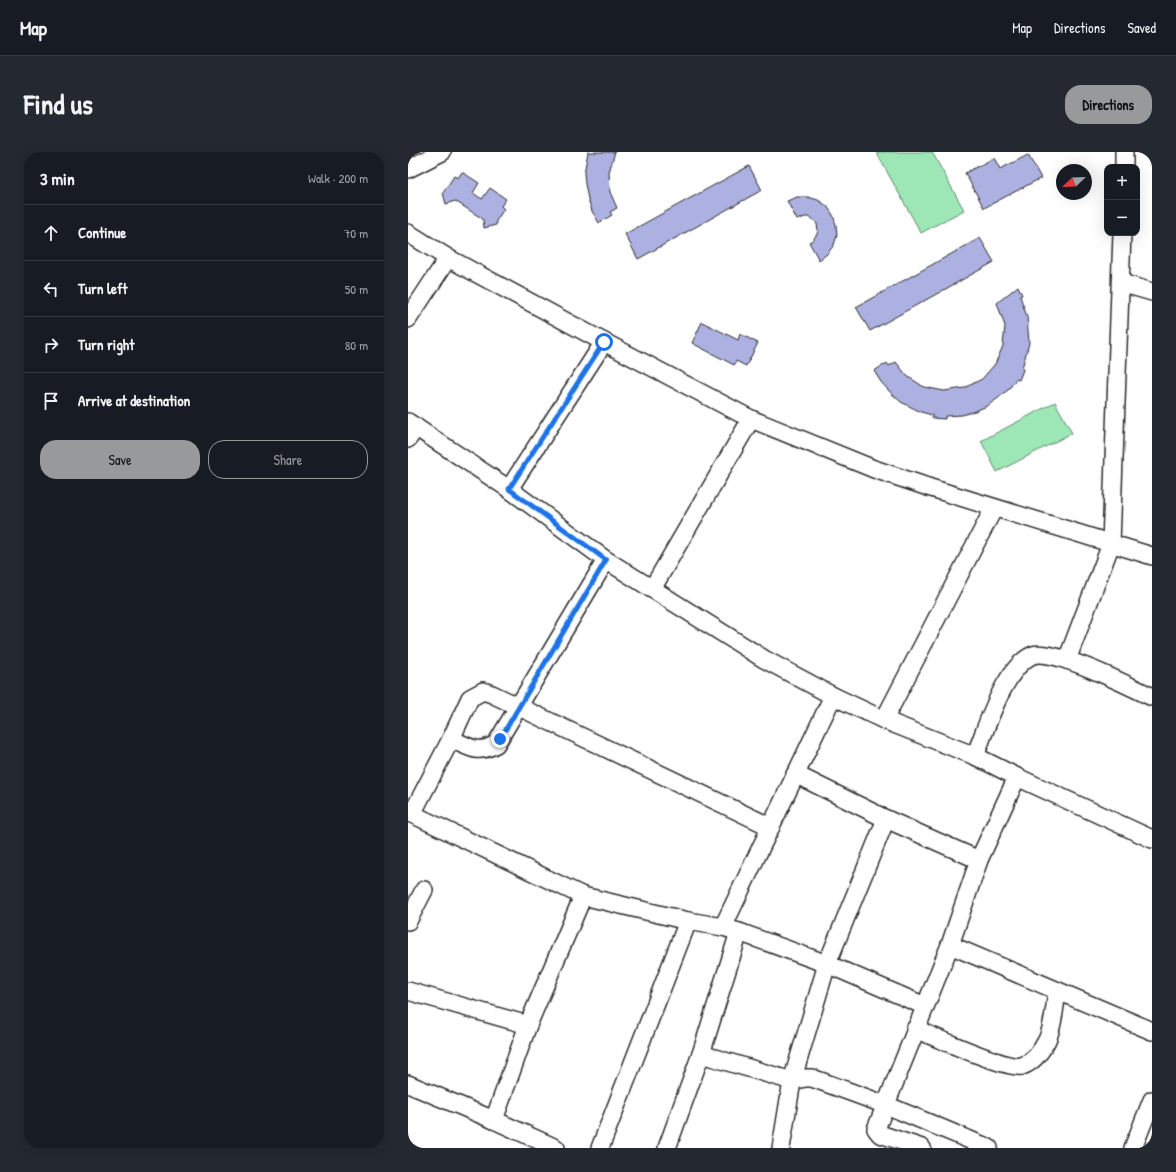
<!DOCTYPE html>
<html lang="en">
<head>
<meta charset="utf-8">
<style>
	:root { --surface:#171b24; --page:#242831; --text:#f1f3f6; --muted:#9ea1a6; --line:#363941; --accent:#98999b }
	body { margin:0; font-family:"Patrick Hand",sans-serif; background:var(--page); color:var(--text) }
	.controls { position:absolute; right:12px; top:12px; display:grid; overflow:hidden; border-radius:8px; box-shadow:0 4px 16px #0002 }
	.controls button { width:36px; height:36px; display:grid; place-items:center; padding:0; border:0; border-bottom:1px solid var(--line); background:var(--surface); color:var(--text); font:20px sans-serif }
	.compass { position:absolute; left:648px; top:12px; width:36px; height:36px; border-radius:50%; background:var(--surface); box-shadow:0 4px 16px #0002; rotate:247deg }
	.stop { position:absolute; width:12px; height:12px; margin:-9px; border:3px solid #1a73e8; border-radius:50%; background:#fff }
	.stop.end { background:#1a73e8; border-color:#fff; box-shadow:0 1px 4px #0008 }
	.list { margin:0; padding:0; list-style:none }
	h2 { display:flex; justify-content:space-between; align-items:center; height:52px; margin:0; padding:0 16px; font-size:17px }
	h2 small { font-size:13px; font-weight:400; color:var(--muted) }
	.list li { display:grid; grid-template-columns:26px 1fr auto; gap:12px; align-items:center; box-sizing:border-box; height:56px; padding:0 16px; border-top:1px solid var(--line) }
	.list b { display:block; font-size:15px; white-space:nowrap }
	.list em { font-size:13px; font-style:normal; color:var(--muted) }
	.actions { display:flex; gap:8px; padding:12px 16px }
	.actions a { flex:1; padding:9px 0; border:1px solid var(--accent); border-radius:16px; text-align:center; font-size:14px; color:var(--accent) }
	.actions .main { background:var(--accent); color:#111 }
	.icon { flex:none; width:22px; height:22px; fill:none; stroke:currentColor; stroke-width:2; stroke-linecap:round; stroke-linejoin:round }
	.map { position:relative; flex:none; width:744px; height:996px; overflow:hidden; border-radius:16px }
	header { display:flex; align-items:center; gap:24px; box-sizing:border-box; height:56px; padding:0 20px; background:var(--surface); border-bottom:1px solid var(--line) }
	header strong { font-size:19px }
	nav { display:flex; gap:22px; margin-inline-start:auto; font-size:14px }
	.intro { display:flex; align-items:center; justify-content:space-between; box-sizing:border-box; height:96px; padding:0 24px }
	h1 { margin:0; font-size:28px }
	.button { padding:10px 18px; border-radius:16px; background:var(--accent); color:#111; font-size:14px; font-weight:700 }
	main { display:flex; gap:24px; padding:0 24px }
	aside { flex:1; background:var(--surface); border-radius:16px; box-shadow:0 4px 16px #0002 }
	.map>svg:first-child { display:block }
	.green { fill:#9de6b5; stroke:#648870 }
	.building { fill:#adb1e2; stroke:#2b2b2b }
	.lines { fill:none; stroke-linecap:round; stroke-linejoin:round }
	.minor-casing { stroke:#2b2b2b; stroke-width:20 }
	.minor { stroke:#fff; stroke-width:17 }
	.route { stroke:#1a73e8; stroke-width:5 }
</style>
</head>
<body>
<header>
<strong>Map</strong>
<nav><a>Map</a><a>Directions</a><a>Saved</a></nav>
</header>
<div class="intro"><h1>Find us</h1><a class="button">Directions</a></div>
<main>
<aside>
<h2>3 min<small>Walk · 200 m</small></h2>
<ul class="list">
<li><svg class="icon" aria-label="ahead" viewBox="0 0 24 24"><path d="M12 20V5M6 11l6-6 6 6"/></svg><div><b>Continue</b></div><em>70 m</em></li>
<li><svg class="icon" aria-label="left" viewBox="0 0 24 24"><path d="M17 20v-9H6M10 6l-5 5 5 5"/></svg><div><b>Turn left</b></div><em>50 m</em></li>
<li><svg class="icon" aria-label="right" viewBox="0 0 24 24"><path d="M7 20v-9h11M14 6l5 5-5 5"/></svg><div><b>Turn right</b></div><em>80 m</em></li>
<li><svg class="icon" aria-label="arrive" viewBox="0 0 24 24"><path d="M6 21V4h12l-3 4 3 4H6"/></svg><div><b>Arrive at destination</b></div></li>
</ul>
<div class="actions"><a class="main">Save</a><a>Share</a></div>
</aside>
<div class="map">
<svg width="744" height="996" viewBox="0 0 744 996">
	<rect width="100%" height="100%" fill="#fff"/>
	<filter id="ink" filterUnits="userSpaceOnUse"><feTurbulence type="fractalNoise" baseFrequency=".025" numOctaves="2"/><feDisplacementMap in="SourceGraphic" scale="8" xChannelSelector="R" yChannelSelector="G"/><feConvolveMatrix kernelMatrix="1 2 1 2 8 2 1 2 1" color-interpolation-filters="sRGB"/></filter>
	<g filter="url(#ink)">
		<g class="green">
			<path d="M468,0H524L556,58L513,81Z"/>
			<path d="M647,250L664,281L589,320L573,289Z"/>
		</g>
		<g class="building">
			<path d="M180,0H207L201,20L202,40L209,56L202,60L204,63L191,71L184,59L180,47L177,32L176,21Z"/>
			<path d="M620,3L633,26L576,56L557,21L586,6L592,17Z"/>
			<path d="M341,14L354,38L230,107L217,82Z"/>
			<path d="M54,20L71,31L65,41L74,47L82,36L98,47L93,54L96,57L88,69V73L76,76L75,67L47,49L38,52L35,41L46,24L50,26Z"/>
			<path d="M389,45H400L410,48L419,54L425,63L428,73L429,83L426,93L419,102L411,108L401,90L405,88L409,82L410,79L409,72L407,69L400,65H397L389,68L379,49Z"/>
			<path d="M572,86L586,110L462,179L448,155Z"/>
			<path d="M610,134L614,143L612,144L619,165L621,191L614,216L615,218L611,228L608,227L600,238L589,247L579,254L567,259L554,263L537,264V267L524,266V263L513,260L493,250L482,240L473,230L466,219L479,211L481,214L488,210L499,224L516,235L536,239L556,236L574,227L587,212L595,194L597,174L589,151Z"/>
			<path d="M294,170L330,188L332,182L350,191L338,214L328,209L326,213L284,191Z"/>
		</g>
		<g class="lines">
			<defs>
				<g id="minor">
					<path d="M716,15V0"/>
					<path d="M0,17L34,0"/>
					<path d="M0,81L40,106L196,190L343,267L466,317L523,336L744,404"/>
					<path d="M713,131L744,140"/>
					<path d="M0,167L40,106"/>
					<path d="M0,270L101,337L198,408L356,507L425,544L476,568L567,604L609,625L744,687"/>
					<path d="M0,287L8,275"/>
					<path d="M101,337L196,190"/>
					<path d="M244,437L343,267"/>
					<path d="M659,508L703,392L714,81"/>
					<path d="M476,568L586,356"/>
					<path d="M43,587C62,595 69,603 88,592L198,408"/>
					<path d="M567,604C578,577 596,515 625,503C645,496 724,535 744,545"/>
					<path d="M387,622L478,667L571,708"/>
					<path d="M0,660L175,744L280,769L315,775L331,780L419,812L517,854"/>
					<path d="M4,662L43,587L62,546L75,539L84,542L363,675"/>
					<path d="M0,769L16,738"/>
					<path d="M315,775L425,544"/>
					<path d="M542,793L744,879"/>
					<path d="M0,839L120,873"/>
					<path d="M507,877C525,884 600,918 614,914C626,910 634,898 639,888C645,876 647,853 649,839"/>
					<path d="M293,902L384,929L397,926H404L426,934L478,953L581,996"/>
					<path d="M0,932L86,968L148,996"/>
					<path d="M86,968L120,873L175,744"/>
					<path d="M192,996L280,769"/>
					<path d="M259,996L293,902L331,780"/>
					<path d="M373,996L384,929L419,812L478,667"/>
					<path d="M514,996L472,982L468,977L542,793L571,708L609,625"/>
					<path d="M725,996L744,948"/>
				</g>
			</defs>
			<use href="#minor" class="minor-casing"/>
			<use href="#minor" class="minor"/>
		</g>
	</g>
	<g class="lines" filter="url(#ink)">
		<path class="route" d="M92,587L198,408L101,337L196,190"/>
	</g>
</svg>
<div class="controls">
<button>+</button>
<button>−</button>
</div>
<svg class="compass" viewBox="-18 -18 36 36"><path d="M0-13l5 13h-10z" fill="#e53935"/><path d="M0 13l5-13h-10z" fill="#9ea1a6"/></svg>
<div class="stop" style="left:196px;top:190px"></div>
<div class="stop end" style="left:92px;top:587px"></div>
</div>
</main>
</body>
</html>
